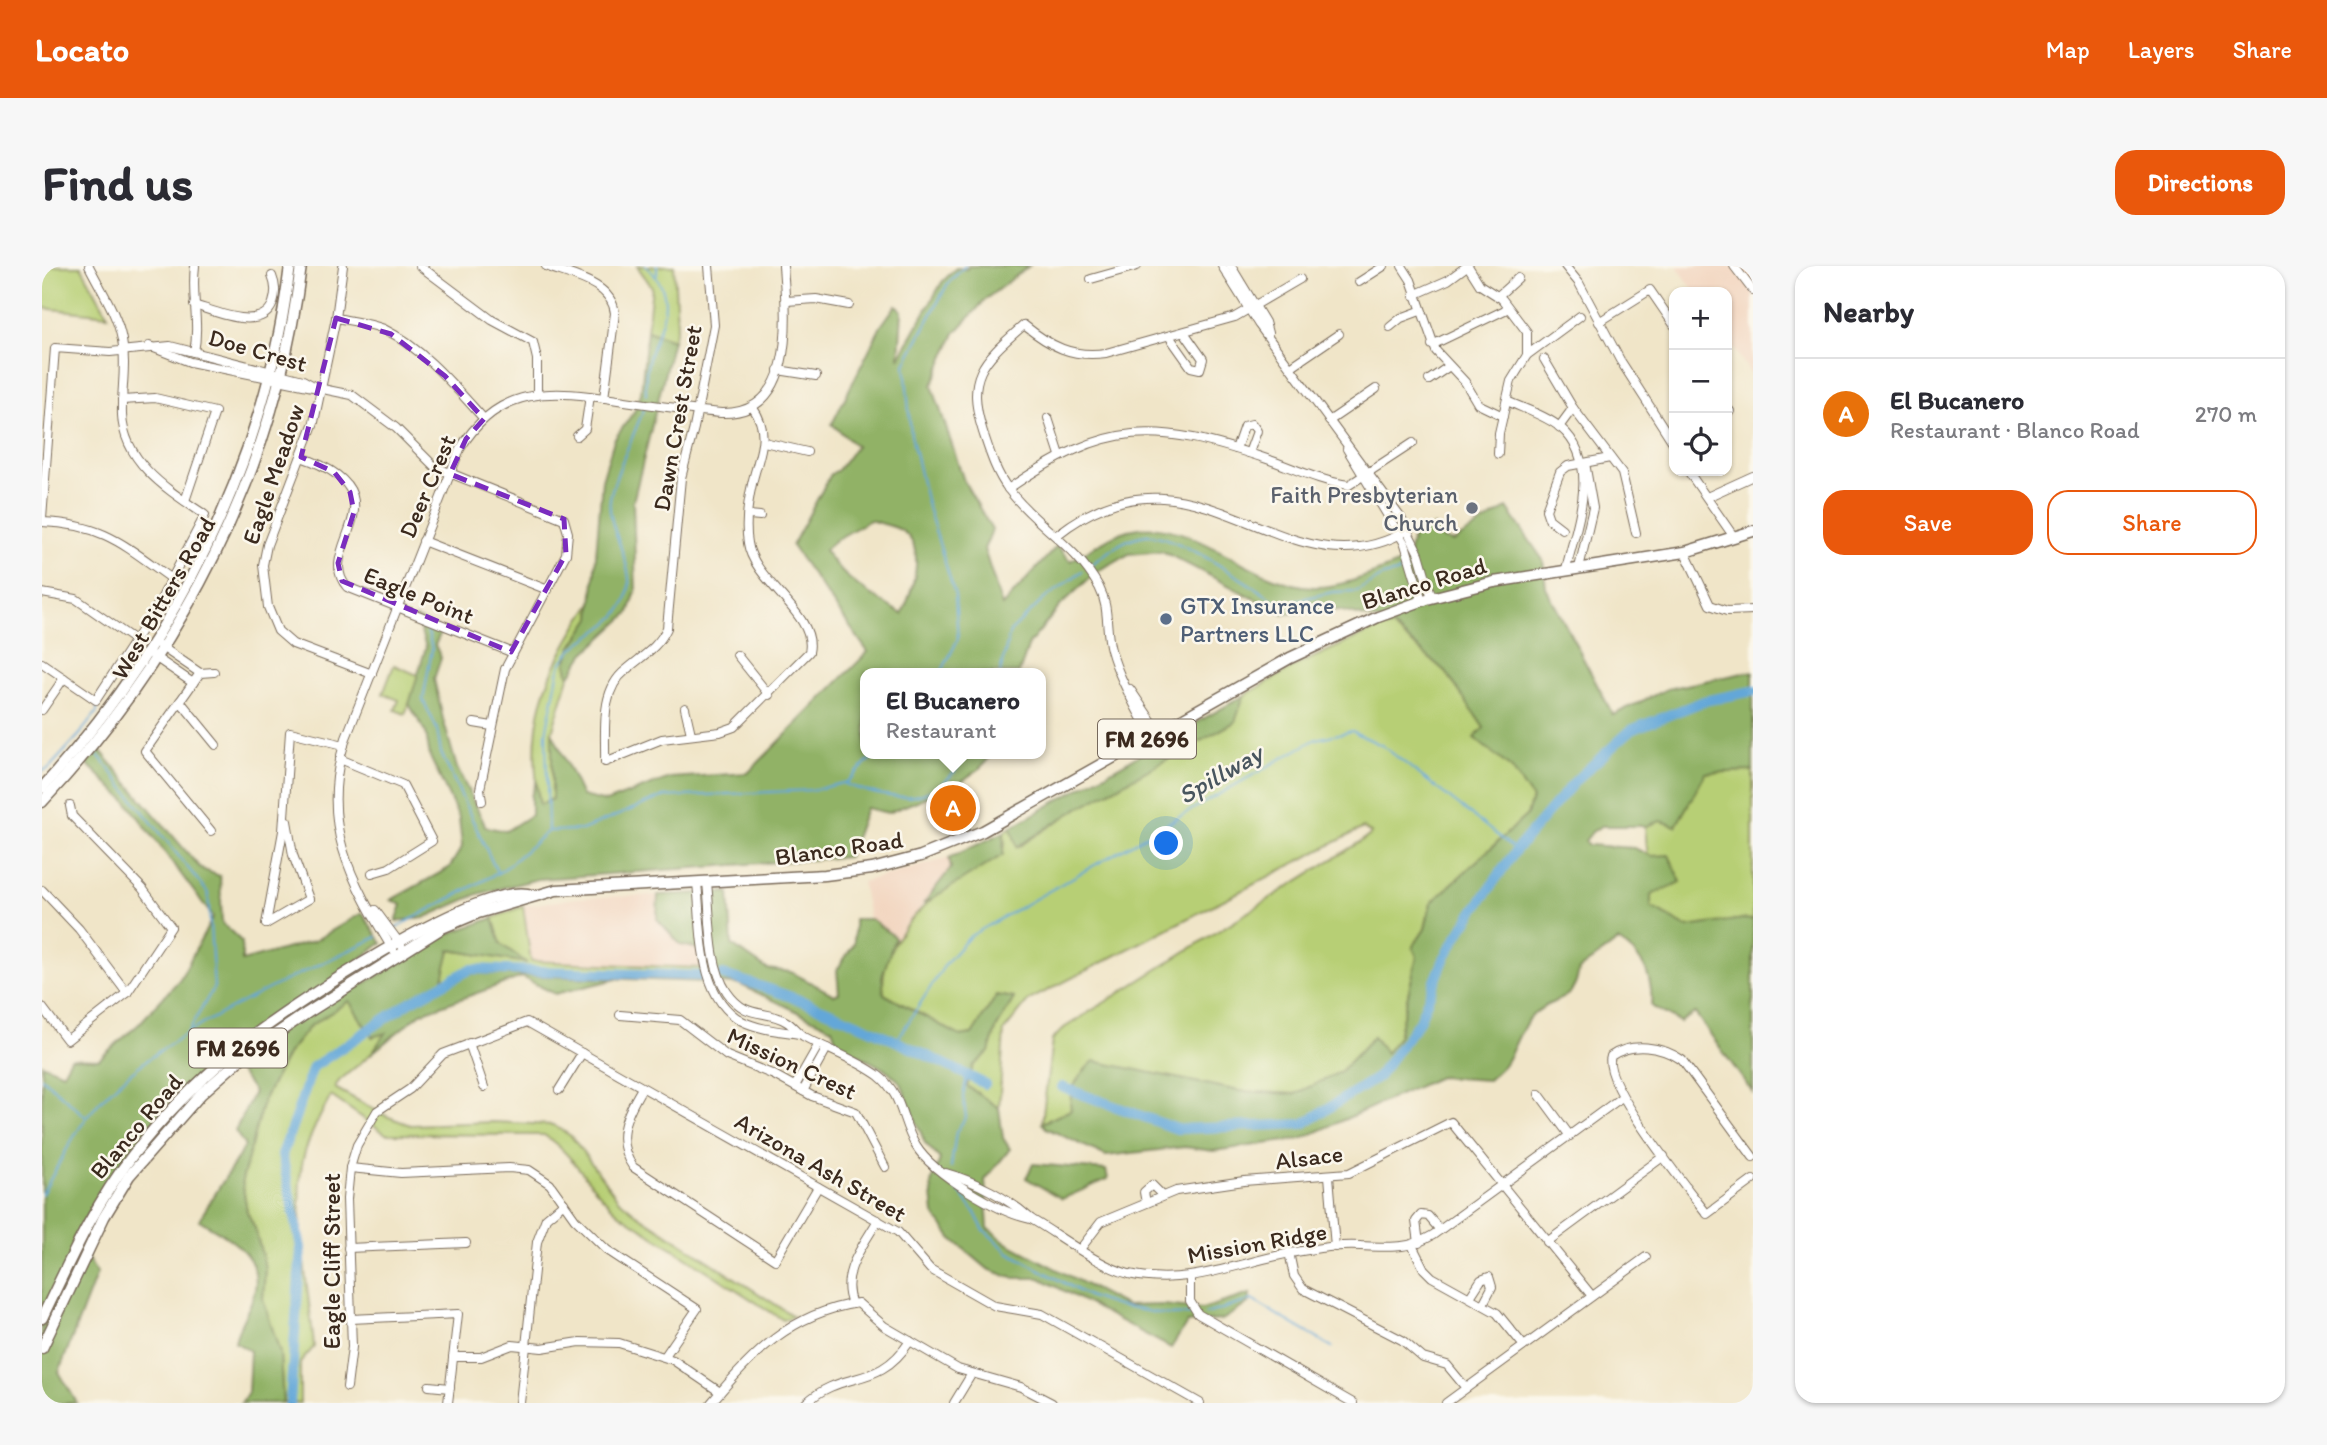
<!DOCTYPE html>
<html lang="en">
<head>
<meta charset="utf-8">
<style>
	:root { --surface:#fff; --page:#f7f7f7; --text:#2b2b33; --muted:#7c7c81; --line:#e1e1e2; --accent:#ea580c }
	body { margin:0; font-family:Itim,sans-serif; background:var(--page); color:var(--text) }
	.controls { position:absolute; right:21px; top:21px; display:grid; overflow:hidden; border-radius:14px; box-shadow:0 2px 5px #0004 }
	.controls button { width:63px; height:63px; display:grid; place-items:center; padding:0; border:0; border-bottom:2px solid var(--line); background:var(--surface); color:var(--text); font:35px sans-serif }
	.you { position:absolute; left:1125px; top:578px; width:24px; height:24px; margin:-18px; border:5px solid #fff; border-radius:50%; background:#1a73e8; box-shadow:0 0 0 10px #1a73e833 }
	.badge { display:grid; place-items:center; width:46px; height:46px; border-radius:50%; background:var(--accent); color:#fff; font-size:23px; font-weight:700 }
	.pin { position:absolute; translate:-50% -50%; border:4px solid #fff; box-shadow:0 2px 7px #0006 }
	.popup { position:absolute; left:818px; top:402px; width:186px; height:91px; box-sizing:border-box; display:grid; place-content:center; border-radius:14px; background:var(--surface); filter:drop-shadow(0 2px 5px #0005); font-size:23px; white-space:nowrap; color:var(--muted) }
	.popup b { font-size:26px; color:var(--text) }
	.popup::after { content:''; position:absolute; left:50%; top:100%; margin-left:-14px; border:14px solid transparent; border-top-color:var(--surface) }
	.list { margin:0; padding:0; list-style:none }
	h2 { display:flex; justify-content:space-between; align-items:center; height:91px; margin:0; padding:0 28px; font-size:30px }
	h2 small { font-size:23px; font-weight:400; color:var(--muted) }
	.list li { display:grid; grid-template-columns:46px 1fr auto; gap:21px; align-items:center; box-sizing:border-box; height:112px; padding:0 28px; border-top:2px solid var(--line) }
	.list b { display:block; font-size:26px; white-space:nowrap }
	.list p { margin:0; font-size:23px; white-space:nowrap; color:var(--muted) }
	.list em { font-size:23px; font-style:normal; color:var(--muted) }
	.actions { display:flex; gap:14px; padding:21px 28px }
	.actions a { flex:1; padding:16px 0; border:2px solid var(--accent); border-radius:21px; text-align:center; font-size:24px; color:var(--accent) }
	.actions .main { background:var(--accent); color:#fff }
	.icon { flex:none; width:38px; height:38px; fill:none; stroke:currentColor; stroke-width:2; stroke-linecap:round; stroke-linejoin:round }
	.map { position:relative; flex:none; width:1711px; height:1137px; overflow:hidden; border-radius:21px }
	header { display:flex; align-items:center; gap:42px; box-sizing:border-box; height:98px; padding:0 35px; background:var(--accent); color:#fff }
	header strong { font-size:33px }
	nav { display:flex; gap:38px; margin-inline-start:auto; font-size:24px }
	.intro { display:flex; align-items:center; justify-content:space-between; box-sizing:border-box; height:168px; padding:0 42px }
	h1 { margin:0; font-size:49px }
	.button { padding:18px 32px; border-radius:21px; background:var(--accent); color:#fff; font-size:24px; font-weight:700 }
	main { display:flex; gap:42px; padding:0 42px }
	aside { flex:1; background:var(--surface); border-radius:21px; box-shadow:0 2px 5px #0004 }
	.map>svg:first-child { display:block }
	.built { fill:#f2d4be }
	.green { fill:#b7cf74; stroke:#797c49; stroke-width:2 }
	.forest { fill:#91b266; stroke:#666e42; stroke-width:2; fill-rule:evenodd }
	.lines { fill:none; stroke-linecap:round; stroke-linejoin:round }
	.stream { stroke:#63a7d8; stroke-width:2 }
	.river { stroke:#63a7d8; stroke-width:10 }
	.minor-casing { stroke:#7a6b5a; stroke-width:10 }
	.major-casing { stroke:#7a6b5a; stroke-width:13 }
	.minor { stroke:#fff; stroke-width:8 }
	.major { stroke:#fff; stroke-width:10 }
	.marked { fill:none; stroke:#7b2cbf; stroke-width:5; stroke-dasharray:14 9; stroke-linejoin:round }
	.worship-dot { fill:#6b7280; stroke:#fbf7ec; stroke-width:2.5 }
	.service-dot { fill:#5c6f8a; stroke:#fbf7ec; stroke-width:2.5 }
	.labels { text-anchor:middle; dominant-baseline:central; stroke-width:5; stroke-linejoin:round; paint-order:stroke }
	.shield { fill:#fbf7ec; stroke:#75685c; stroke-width:2 }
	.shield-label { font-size:23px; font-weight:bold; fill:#3b2a1e }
	.street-label { font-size:24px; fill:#3b2a1e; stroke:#fbf7ec }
	.worship-label { font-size:24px; fill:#5b616d; stroke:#fbf7ec; text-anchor:end }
	.service-label { font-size:24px; fill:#4e5e75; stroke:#fbf7ec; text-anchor:start }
	.water-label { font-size:26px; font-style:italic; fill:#49565f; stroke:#fbf7ec }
</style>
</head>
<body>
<header>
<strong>Locato</strong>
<nav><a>Map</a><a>Layers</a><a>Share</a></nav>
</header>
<div class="intro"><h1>Find us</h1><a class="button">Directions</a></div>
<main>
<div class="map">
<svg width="1711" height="1137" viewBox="0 0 1711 1137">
	<rect width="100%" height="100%" fill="#fbf7ec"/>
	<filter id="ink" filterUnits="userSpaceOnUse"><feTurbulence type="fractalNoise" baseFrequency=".0143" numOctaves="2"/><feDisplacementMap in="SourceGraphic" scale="14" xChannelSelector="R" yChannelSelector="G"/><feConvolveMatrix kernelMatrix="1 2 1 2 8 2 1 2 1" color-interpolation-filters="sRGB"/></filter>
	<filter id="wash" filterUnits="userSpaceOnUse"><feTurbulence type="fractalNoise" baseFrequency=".00686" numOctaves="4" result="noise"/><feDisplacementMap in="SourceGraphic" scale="28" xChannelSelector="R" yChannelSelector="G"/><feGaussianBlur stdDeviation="1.57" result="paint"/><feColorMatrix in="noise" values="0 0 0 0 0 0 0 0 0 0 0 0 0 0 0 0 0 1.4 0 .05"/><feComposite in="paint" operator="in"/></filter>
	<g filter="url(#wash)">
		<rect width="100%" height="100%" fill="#f0e5c8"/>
		<g class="built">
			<path d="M1635,0H1711V111L1685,72V26H1653Z"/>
			<path d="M907,592L909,601L836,697L820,616Z"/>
			<path d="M649,628L659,702L489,695L481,640L536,632Z"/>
		</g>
		<g class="green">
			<path d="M0,0H39L66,49L0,42Z"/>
			<path d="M595,0H632L635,59L631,74L605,65L610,21Z"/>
			<path d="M549,338V352L529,382L524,396L527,411L510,466V533L498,540C483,457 503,405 549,338Z"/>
			<path d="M1346,358L1404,406L1490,532L1485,549L1389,637L1383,663L1371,681L1375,691L1356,771L1344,787L1331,771L1298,806L1253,828L1197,825L1052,796L1029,844L1000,857L1010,774L1022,762L1327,570L1329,567L1321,562L987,734L962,765L957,842L925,820L931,800L947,786L954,763L972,732L955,729L930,768L918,770L842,728C832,661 917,612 963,579L962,566L969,561L976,581L1035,543L1150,478L1142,464L1259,397Z"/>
			<path d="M352,399L378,410L363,448L353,444L357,434L341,428Z"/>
			<path d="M1711,479V663L1645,661L1609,641C1608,598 1601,556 1600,512Z"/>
			<path d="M481,640L489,695L659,702L661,716L431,707L400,713L408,684L483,696L459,678L451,652Z"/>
			<path d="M307,735L330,771L344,766L329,788L297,815L293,822L344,850L368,859L451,856L511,859L529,870L576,933L592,946L751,1050L741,1054L579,949C549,925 534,890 502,869L344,868L289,830C278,850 267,870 261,893C250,938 268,1032 272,1081L258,1097V1137H241L238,1087L221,1033L223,1002L213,962L205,946L200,914L221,835L246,787L268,760Z"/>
		</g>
		<g class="forest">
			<path d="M926,0H987L945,32L913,67L890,119L922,215L950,264L942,283L960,340L1015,280L1028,295C1046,286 1061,273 1080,266C1146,242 1204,318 1271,321C1303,322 1335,305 1364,295L1372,267L1392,260L1401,273L1411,276L1465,242L1501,294L1504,322L1571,449L1625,423L1711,405V505L1664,507L1634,560L1619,555L1604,560H1559L1550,566L1543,575L1546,579L1592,582L1610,590L1627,589L1639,616L1609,629V641L1645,661L1701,653L1711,654V827L1653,747L1638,756L1609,740C1612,711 1601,690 1576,675L1537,704C1532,738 1515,729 1493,747C1477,761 1474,782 1462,799C1458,804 1451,809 1446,814L1397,811L1259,873L1171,885L1143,881L1064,890L1004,862L1000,857L1029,844C1025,824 1037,808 1052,795L1197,825L1253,828L1298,806L1331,771L1344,787L1356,771L1375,691L1371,681L1383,663L1389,637L1485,549L1490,533L1470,503L1432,472L1442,462L1404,406L1351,361L1333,362L1345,357L1297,344L1242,348L1120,285L1087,288L1055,305L1019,339L987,378L977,407H824V488H951L937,503L914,519L846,547L824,542L806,591L496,613L436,628L382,652L354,655L360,639L349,634L407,602L420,581L417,552L388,491L384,467L367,438L384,381L374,352L400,364L393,379L399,392L392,413L401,453L415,502L444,561L464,565L489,549V530L494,516L498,539L510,533V466L540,530L564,536L628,512L706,507L826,386L750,280L789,208L796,204L814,180L790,158L839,60L854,39L860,45L857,92L900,16L914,2L925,3ZM828,254C838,258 851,259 860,265C886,282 870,326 860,348C832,331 799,313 783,284L792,275Z"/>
			<path d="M605,65L631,74L591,236L594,325L587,347L542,388L527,411L524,397L529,382L549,352L560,214L572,174L593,144L599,127Z"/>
			<path d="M1202,430L1193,456L1035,543L975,581L969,561Z"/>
			<path d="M57,483L159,603L178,610L180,657L200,676V695L272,675L320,647L340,677L291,712L303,729L406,668L451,652L459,678L485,697L408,684L401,713L431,707L575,713L513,728L480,711L379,747L329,788L344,767L330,771L307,735L268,760L246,787L221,835L200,914L205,946L213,962L223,1002L221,1033L238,1087L241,1137H199L206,1126L208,1085L193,1076C196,1059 206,1047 211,1031C225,990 185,971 157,954L203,880L193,865L212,826L183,786C119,836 70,902 32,972L55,1007L17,1106L35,1137H0V798L21,807L29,792L57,793L97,758L138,713L171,651L85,536L44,497Z"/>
			<path d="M962,566L961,589L881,638L909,602L907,592Z"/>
			<path d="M687,626L690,679L725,703L749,706L792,729L797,727L795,704L812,678V653H829L853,671L840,711L842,728L918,770L930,768L955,729L972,732L954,763L947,786L931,800L925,820L957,842L961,872L968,883L943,914L946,962L965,977L1084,1040L1121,1039L1160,1043L1208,1028L1207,1037L1180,1054L1145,1057L1129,1082L998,1012H970L946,1003L909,972L892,948L889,918L898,893L883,877L859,817L846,805L795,777L790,762L697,718L661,716L657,683L639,679L615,653L616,629Z"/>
			<path d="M991,898L1064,904L1066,913L1020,933L984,912Z"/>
		</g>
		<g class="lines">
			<g class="stream">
				<path d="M615,9V0"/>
				<path d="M604,129C604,120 603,110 605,101C612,62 642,35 604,0"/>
				<path d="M1047,300C1065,287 1081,272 1104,269C1133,266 1211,321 1238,338L1291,326L1315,325L1341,310L1364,305"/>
				<path d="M385,362L390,383L381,434L395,463L399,487L455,606"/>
				<path d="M899,407L916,373L913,329L885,238L869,169L863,98L906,17L923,0"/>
				<path d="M958,407L968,366L1001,334L1040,305"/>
				<path d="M40,465L55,446V440"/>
				<path d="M56,489L166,627L172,721L145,768"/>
				<path d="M0,505L7,502L40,466"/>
				<path d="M803,518C854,537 896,541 924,488"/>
				<path d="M506,565L504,467L517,403C530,367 583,365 587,321C590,296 564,258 568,233C571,211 594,165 602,142"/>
				<path d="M353,662L461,604L506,565L540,564L620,531L771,524L805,516L834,488"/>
				<path d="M855,774L904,697L928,670L1274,473L1310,465L1341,480L1474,584"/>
				<path d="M0,812L44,851"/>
				<path d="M909,901L914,866L924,851L921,831L925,809"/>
				<path d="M914,922L932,945L941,963L966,986L1048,1031L1075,1040L1128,1049L1150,1048"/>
				<path d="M0,928C15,903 28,873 46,850C104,772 247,714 335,671"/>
				<path d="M1163,1048L1210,1034L1290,1081"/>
			</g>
			<g class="river">
				<path d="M681,709C773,734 858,776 943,818"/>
				<path d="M1020,821L1135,863L1261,858L1336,811L1377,755L1403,691L1421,661L1474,584L1534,514L1589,464L1662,435L1711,425"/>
				<path d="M248,1137L259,982L240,889L271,801L368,736L429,703L662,710"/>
			</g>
		</g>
	</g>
	<g filter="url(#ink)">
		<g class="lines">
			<defs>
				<g id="minor">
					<path d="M301,0L294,52L272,156L225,279L221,299L226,341L236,365L251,378L330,408"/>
					<path d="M378,0L450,54L491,76L495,93V128"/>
					<path d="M504,0C529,10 569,16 573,47L562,132"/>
					<path d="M667,0L672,59L652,162L639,212L625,362C616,382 600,390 584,404C557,425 564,466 563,496L620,473L678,466L692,461L767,386C776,349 711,315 706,277C703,260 706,236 710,218C716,190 730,169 711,142"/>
					<path d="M1180,0L1217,59L1359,252L1377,288L1390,332"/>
					<path d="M1189,0L1223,56L1226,67"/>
					<path d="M1360,0L1369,14L1394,85L1423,116L1436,138L1461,150"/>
					<path d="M1426,0L1438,19L1460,33L1485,66V89L1469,115L1457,167L1456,188"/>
					<path d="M1523,0L1537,17L1578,94L1632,178"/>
					<path d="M1692,0L1711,25"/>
					<path d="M1049,13L1095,0"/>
					<path d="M1317,16L1342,0"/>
					<path d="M1372,29L1406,14L1425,0"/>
					<path d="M1456,30L1476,12"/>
					<path d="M744,35L774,33L807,39"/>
					<path d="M152,39C173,45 220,67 231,37C234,27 234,20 230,10"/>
					<path d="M294,52C310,55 327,57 342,63C381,82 413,121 442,153"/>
					<path d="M1557,56L1608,24L1632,59"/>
					<path d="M1348,61L1359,52L1378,45"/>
					<path d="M1127,70L1149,101L1158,103L1161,93L1142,66"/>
					<path d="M1390,79L1465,43"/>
					<path d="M107,80L148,96L310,129L354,162L393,201L522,253L526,267L524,288L463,403L438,523L440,535"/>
					<path d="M152,86C158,57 149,29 153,0"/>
					<path d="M1485,89L1538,50"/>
					<path d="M1502,93L1531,142L1580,207L1594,267"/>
					<path d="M1250,100L1297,68"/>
					<path d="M736,104L774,110"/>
					<path d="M1387,114L1406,101"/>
					<path d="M80,134L113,132L173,146L143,235"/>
					<path d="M1465,135C1482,143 1505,150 1519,162C1560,197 1534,260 1524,303"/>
					<path d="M1685,146L1688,145"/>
					<path d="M1006,152L1018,189"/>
					<path d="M1287,155L1334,123"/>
					<path d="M1517,161L1531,142"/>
					<path d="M535,170L543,163L548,130"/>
					<path d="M722,176L765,186"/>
					<path d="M1194,183L1202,160L1210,158L1215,165L1207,187"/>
					<path d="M1305,183L1363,278L1380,335"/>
					<path d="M259,191C368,229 270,282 305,321L469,386"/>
					<path d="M1646,205L1692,271"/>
					<path d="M966,223C1066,154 1112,155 1225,193C1251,202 1280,216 1307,219L1371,177"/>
					<path d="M1665,231L1711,210"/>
					<path d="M707,249L718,250"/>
					<path d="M0,253L13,82L68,86L128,80L261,114L270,119"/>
					<path d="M0,256C61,258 82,279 130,313"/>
					<path d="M1520,263L1507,253L1504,244L1518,206L1526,200L1568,192"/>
					<path d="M1015,269C1154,158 1243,337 1366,264"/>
					<path d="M381,275L506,324"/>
					<path d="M1643,286L1668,339L1685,345L1711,344"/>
					<path d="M1537,302L1551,242L1543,197"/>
					<path d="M0,327L34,333L94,375"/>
					<path d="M117,379L158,407"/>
					<path d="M110,389L151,417"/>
					<path d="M695,389L727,429"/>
					<path d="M0,397L54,434L117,337L163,249C128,225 82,198 80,149C79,124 85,99 80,74C75,47 59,24 47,0"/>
					<path d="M1088,423L1117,466"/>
					<path d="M138,435L174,479"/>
					<path d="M643,442L649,468"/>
					<path d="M0,444L22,412"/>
					<path d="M432,457L450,460"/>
					<path d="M1109,471C1095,443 1077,413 1069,384C1063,362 1068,342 1057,321C1033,278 994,260 967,224C954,207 948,187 941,166C923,109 941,95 982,59C1008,80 1030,92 1064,87L1193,51L1258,13"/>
					<path d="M298,493L361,519L390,575L347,602L330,607"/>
					<path d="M169,565L103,485L158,407L172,406"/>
					<path d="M655,617C660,661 655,731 700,755C718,764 739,765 758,768"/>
					<path d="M665,617C669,650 666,698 685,726C705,755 723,742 745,756C751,760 755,766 761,770C786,784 814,793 837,810C861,829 859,856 874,880C891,908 957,947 989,953"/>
					<path d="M0,624L37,663L85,727"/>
					<path d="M333,644L359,679"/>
					<path d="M224,658L241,565L248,466L302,479"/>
					<path d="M224,658L267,633L251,589L245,555"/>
					<path d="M351,684C308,613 276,556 304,472L418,183C457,118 511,124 576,134C610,139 645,144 679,147C755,149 745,52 741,0"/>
					<path d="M0,741L25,774L85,727L129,661L100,622L30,550L28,540"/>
					<path d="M578,749L638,754L685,790L732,809L770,830L814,846L843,901"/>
					<path d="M427,777L442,821"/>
					<path d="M753,820L777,778"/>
					<path d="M600,822C585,848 571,872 591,901L733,994L776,921"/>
					<path d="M517,824L540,787"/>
					<path d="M761,825L785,782"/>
					<path d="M1497,828L1528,870"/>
					<path d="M1711,891L1640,794C1619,780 1590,776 1569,790C1558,816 1646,923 1665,948L1711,914"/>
					<path d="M308,902L359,907L467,902L487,904L508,918L533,953L565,984L655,1043L623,1090"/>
					<path d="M904,907C933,915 966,932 989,953C1017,969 1056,1000 1087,1008C1152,1022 1204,992 1266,984C1283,981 1302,979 1319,980C1347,981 1366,984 1391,969L1580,831"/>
					<path d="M1287,910L1293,981"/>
					<path d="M1104,937L1102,926L1110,919L1121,930"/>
					<path d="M1505,976L1622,890"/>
					<path d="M1377,977L1374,955L1379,949L1386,950L1398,964"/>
					<path d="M1370,979L1382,1003L1390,1011L1455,1047L1482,1080"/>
					<path d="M306,982L424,977"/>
					<path d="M1039,982L1059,956L1134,925L1202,915L1307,907L1409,856L1550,1030"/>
					<path d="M1247,986L1252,1010L1261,1023L1360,1074L1381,1092L1405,1099L1424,1122"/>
					<path d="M1148,1011V1035L1156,1048L1311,1137"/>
					<path d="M1428,1031L1439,1014L1447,1011L1450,1021L1441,1038"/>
					<path d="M810,1038C797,1008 821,980 836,954"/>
					<path d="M309,1053L416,1048L406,1137"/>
					<path d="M411,1091H439L470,1079L500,1082L538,1076L577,1077L631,1094L678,1126"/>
					<path d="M387,1120L408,1122"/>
					<path d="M305,1121L310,1081L305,933L308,902L315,879L335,845L368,823L401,788L485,756L856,966L888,1003L953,1040L1000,1048L1158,1137"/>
					<path d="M478,1137L495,976L504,952L522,937"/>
					<path d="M669,1137C710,1088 749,1047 816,1037L842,1060L916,1103L979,1121L1010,1137"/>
					<path d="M764,1137C802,1102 835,1125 868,1075"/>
					<path d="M912,1137L929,1109"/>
					<path d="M1404,1137L1604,991"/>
				</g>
				<g id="major">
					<path d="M0,522C133,376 224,197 248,0"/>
					<path d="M0,536C140,387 234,204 259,0"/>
					<path d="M0,1052C27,996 52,939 90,890C121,849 159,813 198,780C242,744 440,612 490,629"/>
					<path d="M0,1082L62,951L87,910L159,828L203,789L265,747L400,662L436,647L514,624L783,609L830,603L879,590L941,565L1248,392L1336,351L1385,333L1452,316L1643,286L1711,265"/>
				</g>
			</defs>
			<use href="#minor" class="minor-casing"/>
			<use href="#major" class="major-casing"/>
			<use href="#minor" class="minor"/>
			<use href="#major" class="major"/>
		</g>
	</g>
	<path class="marked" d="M294,52L349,68L403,110L442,153L424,173L408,208L522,253L524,288L469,386L300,315L296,297L312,246L308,226L292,206L259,191Z"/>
	<circle class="worship-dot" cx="1430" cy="242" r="7"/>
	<circle class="service-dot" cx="1124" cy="353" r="7"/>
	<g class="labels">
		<g class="shield">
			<rect x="1056" y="453.5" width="98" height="39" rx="5"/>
			<rect x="147" y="762.5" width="98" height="39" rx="5"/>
		</g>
		<g class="shield-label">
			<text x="1105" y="473">FM 2696</text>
			<text x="196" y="782">FM 2696</text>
		</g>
		<g class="street-label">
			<text transform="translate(216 84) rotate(16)">Doe Crest</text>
			<text transform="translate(635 152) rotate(-80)">Dawn Crest Street</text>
			<text transform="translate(231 208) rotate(-71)">Eagle Meadow</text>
			<text transform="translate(385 220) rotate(-67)">Deer Crest</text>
			<text transform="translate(1382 317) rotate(-17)">Blanco Road</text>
			<text transform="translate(377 329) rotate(22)">Eagle Point</text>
			<text transform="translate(121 332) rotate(-60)">West Bitters Road</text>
			<text transform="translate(797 582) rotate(-8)">Blanco Road</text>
			<text transform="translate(750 797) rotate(25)">Mission Crest</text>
			<text transform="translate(94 860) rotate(-50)">Blanco Road</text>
			<text transform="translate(1267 891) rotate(-7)">Alsace</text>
			<text transform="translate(779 901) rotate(30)">Arizona Ash Street</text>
			<text transform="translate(1215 977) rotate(-10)">Mission Ridge</text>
			<text transform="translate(289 995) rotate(-90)">Eagle Cliff Street</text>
		</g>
		<g class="worship-label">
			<text x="1416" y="228">Faith Presbyterian<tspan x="1416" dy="28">Church</tspan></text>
		</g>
		<g class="service-label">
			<text x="1138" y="339">GTX Insurance<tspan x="1138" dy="28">Partners LLC</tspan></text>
		</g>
		<g class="water-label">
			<text transform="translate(1178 508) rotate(-30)">Spillway</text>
		</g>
	</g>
</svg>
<div class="controls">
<button>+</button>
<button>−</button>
<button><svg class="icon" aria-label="locate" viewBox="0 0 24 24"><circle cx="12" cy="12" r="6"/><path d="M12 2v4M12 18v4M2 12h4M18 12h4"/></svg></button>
</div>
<div class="you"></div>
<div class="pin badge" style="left:911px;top:542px;background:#e8710a">A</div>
<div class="popup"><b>El Bucanero</b>Restaurant</div>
</div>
<aside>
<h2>Nearby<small></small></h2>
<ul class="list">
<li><span class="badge" style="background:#e8710a">A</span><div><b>El Bucanero</b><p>Restaurant · Blanco Road</p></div><em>270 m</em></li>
</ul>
<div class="actions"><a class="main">Save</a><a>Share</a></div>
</aside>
</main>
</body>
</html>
